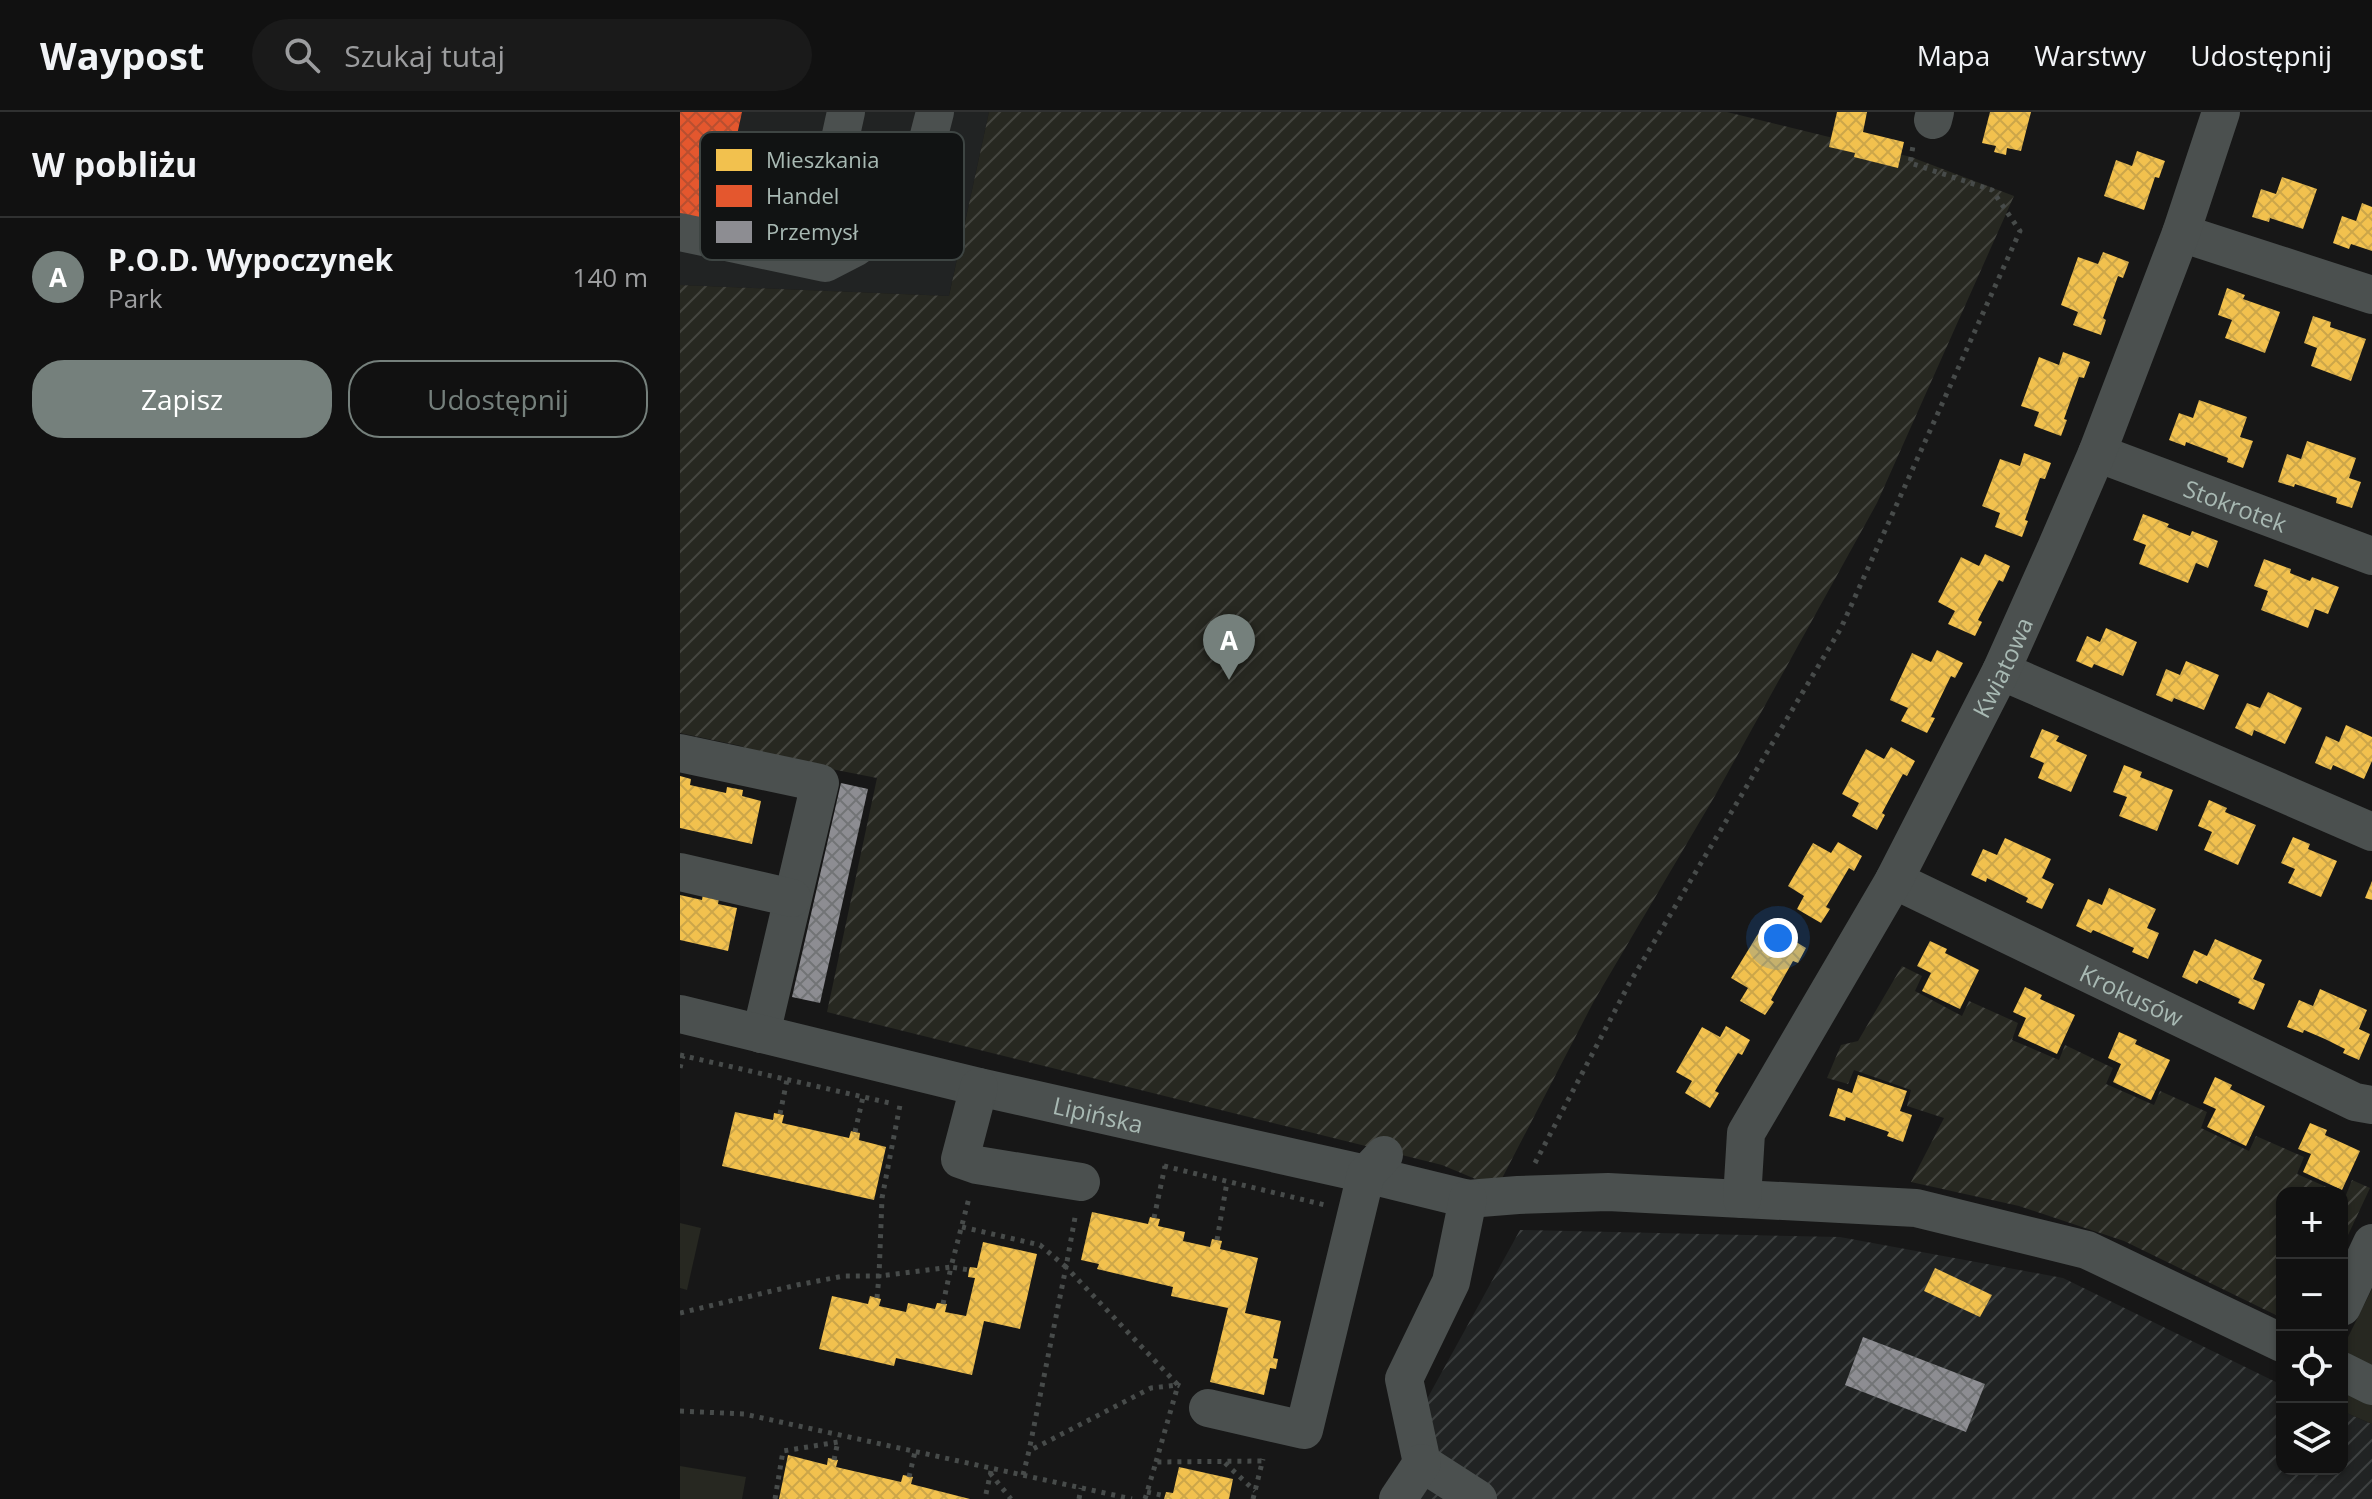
<!DOCTYPE html>
<html lang="pl">
<head>
<meta charset="utf-8">
<style>
	:root { --surface:#111; --page:#1a1a1a; --text:#f1f3f6; --muted:#9c9d9f; --line:#303131; --accent:#75807c }
	body { margin:0; font-family:"Open Sans",sans-serif; background:var(--page); color:var(--text) }
	.controls { position:absolute; right:24px; bottom:24px; display:grid; overflow:hidden; border-radius:16px; box-shadow:0 2px 6px #0004 }
	.controls button { width:72px; height:72px; display:grid; place-items:center; padding:0; border:0; border-bottom:2px solid var(--line); background:var(--surface); color:var(--text); font:40px sans-serif }
	.you { position:absolute; left:1098px; top:826px; width:28px; height:28px; margin:-20px; border:6px solid #fff; border-radius:50%; background:#1a73e8; box-shadow:0 0 0 12px #1a73e833 }
	.badge { display:grid; place-items:center; width:52px; height:52px; border-radius:50%; background:var(--accent); color:#fff; font-size:26px; font-weight:700 }
	.pin { position:absolute; translate:-50% -66px; filter:drop-shadow(0 2px 4px #0008) }
	.pin::after { content:''; position:absolute; top:42px; width:28px; height:24px; background:inherit; clip-path:polygon(0 0,100% 0,50% 100%) }
	.list { margin:0; padding:0; list-style:none }
	h2 { display:flex; justify-content:space-between; align-items:center; height:104px; margin:0; padding:0 32px; font-size:34px }
	h2 small { font-size:26px; font-weight:400; color:var(--muted) }
	.list li { display:grid; grid-template-columns:52px 1fr auto; gap:24px; align-items:center; box-sizing:border-box; height:120px; padding:0 32px; border-top:2px solid var(--line) }
	.list b { display:block; font-size:30px; white-space:nowrap }
	.list p { margin:0; font-size:26px; white-space:nowrap; color:var(--muted) }
	.list em { font-size:26px; font-style:normal; color:var(--muted) }
	.actions { display:flex; gap:16px; padding:24px 32px }
	.actions a { flex:1; padding:18px 0; border:2px solid var(--accent); border-radius:32px; text-align:center; font-size:28px; color:var(--accent) }
	.actions .main { background:var(--accent); color:#fff }
	.icon { flex:none; width:44px; height:44px; fill:none; stroke:currentColor; stroke-width:2; stroke-linecap:round; stroke-linejoin:round }
	.map { position:relative; flex:none; width:1692px; height:1387px; overflow:hidden }
	header { display:flex; align-items:center; gap:48px; box-sizing:border-box; height:112px; padding:0 40px; background:var(--surface); border-bottom:2px solid var(--line) }
	header strong { font-size:38px }
	nav { display:flex; gap:44px; margin-inline-start:auto; font-size:28px }
	.search { width:560px; height:72px; background:var(--page); display:flex; align-items:center; gap:20px; box-sizing:border-box; padding:0 28px; border-radius:44px; color:var(--muted); font-size:30px }
	main { display:flex }
	aside { flex:1; background:var(--surface) }
	.map>svg:first-child { display:block }
	.built { fill:#212323 }
	.industrial { fill:url(#industrial-furrows) }
	.grass { fill:#272821 }
	.garden { fill:url(#garden-furrows) }
	.homes { fill:url(#homes-cross-hatch) }
	.shops { fill:url(#shops-cross-hatch) }
	.industry { fill:url(#industry-cross-hatch) }
	.lines { fill:none; stroke-linecap:round; stroke-linejoin:round }
	.path { stroke:#474b4a; stroke-width:5; stroke-dasharray:4 6; stroke-linecap:butt }
	.minor { stroke:#4b504f; stroke-width:38 }
	.labels { text-anchor:middle; dominant-baseline:central; stroke-width:8; stroke-linejoin:round; paint-order:stroke }
	.street-label { font-size:24px; fill:#a8b9b3; stroke:#111313 }
	.key { fill:#111313; stroke:#3e4543; stroke-width:2 }
	.key-label { font-size:22px; fill:#a8b9b3 }
</style>
</head>
<body>
<header>
<strong>Waypost</strong>
<div class="search"><svg class="icon" aria-label="search" viewBox="0 0 24 24"><circle cx="10" cy="10" r="6"/><path d="M15 15l6 6"/></svg>Szukaj tutaj</div>
<nav><a>Mapa</a><a>Warstwy</a><a>Udostępnij</a></nav>
</header>
<main>
<aside>
<h2>W pobliżu<small></small></h2>
<ul class="list">
<li><span class="badge">A</span><div><b>P.O.D. Wypoczynek</b><p>Park</p></div><em>140 m</em></li>
</ul>
<div class="actions"><a class="main">Zapisz</a><a>Udostępnij</a></div>
</aside>
<div class="map">
<svg width="1692" height="1387" viewBox="0 0 1692 1387">
	<defs>
		<pattern id="industrial-furrows" width="10" height="10" patternUnits="userSpaceOnUse" patternTransform="scale(2)"><rect width="10" height="10" fill="#212323"/><path d="M-1 1l2-2M0 10L10 0M9 11l2-2" fill="none" stroke="#3e4141"/></pattern>
		<pattern id="garden-furrows" width="10" height="10" patternUnits="userSpaceOnUse" patternTransform="scale(2)"><rect width="10" height="10" fill="#272821"/><path d="M-1 1l2-2M0 10L10 0M9 11l2-2" fill="none" stroke="#44453f"/></pattern>
		<pattern id="homes-cross-hatch" width="8" height="8" patternUnits="userSpaceOnUse" patternTransform="scale(2)"><rect width="8" height="8" fill="#f2c14e"/><path d="M0 0l8 8M0 8l8-8" fill="none" stroke="#cca649"/></pattern>
		<pattern id="shops-cross-hatch" width="8" height="8" patternUnits="userSpaceOnUse" patternTransform="scale(2)"><rect width="8" height="8" fill="#e4572e"/><path d="M0 0l8 8M0 8l8-8" fill="none" stroke="#b84f30"/></pattern>
		<pattern id="industry-cross-hatch" width="8" height="8" patternUnits="userSpaceOnUse" patternTransform="scale(2)"><rect width="8" height="8" fill="#8d8d92"/><path d="M0 0l8 8M0 8l8-8" fill="none" stroke="#727476"/></pattern>
	</defs>
	<rect width="100%" height="100%" fill="#171717"/>
	<path class="built" d="M0,0H309L269,184L0,173Z"/>
	<path class="industrial" d="M840,1118L1160,1125L1383,1166L1602,1273V1357H1662V1299L1692,1312V1387H738L736,1307Z"/>
	<g class="grass">
		<path d="M0,1111L21,1116L7,1178L0,1176Z"/>
		<path d="M1692,1177V1312L1662,1299V1233L1666,1229Z"/>
		<path d="M0,1354L66,1365L62,1387H0Z"/>
	</g>
	<g class="garden">
		<path d="M309,0H1047L1231,45L1334,84L1197,391L1036,682L914,889L817,1076L762,1053L147,900L197,666L80,643L61,634L0,621V173L269,184Z"/>
		<path d="M1222,854L1242,864L1235,879L1282,904L1289,889L1338,911L1332,928L1379,948L1385,933L1433,956L1426,972L1474,993L1480,979L1527,1000L1521,1016L1569,1039L1576,1024L1624,1045L1617,1062L1660,1081H1602V1206L1444,1129L1339,1094L1231,1070L1264,1006L1227,994L1231,978L1174,958L1168,972L1147,966L1161,933L1178,929Z"/>
		<path d="M1672,1068L1690,1076L1662,1136V1082L1666,1083Z"/>
	</g>
	<g class="homes">
		<path d="M1157,0H1187L1183,20L1224,30L1218,56L1174,45L1175,41L1149,35Z"/>
		<path d="M1310,0H1351L1341,39L1327,36L1326,43L1314,40L1316,34L1302,31Z"/>
		<path d="M1457,39L1485,49L1479,66L1475,65L1464,98L1424,84L1436,48L1452,54Z"/>
		<path d="M1602,65L1637,77L1623,117L1590,106L1589,110L1572,105L1581,77L1596,82Z"/>
		<path d="M1682,91L1692,95V139L1671,132L1669,137L1653,131L1662,104L1676,109Z"/>
		<path d="M1423,140L1449,150L1443,166L1438,164L1423,206L1426,208L1421,223L1393,213L1398,200L1381,193L1398,145L1418,152Z"/>
		<path d="M1547,176L1565,183L1563,187L1600,200L1585,241L1545,226L1552,208L1538,203Z"/>
		<path d="M1633,204L1651,210L1650,215L1686,227L1671,269L1631,254L1637,236L1624,231Z"/>
		<path d="M1383,240L1410,250L1404,266L1399,265L1384,307L1387,308L1381,324L1354,314L1359,300L1341,294L1359,245L1379,253Z"/>
		<path d="M1519,288L1567,305L1560,325L1573,329L1563,356L1547,350L1548,346L1506,330L1505,334L1489,328L1499,301L1513,306Z"/>
		<path d="M1627,329L1676,346L1669,366L1681,370L1672,396L1656,391L1657,386L1615,372L1614,375L1598,370L1607,342L1621,347Z"/>
		<path d="M1344,341L1371,351L1365,367L1360,366L1345,408L1348,409L1342,425L1315,415L1320,401L1302,394L1320,347L1340,354Z"/>
		<path d="M1463,402L1489,412L1487,415L1510,424L1512,419L1538,429L1528,456L1516,451L1508,471L1459,452L1466,433L1453,428Z"/>
		<path d="M1305,442L1330,454L1323,470L1319,468L1309,487L1298,508L1302,510L1295,524L1268,512L1275,499L1258,490L1281,445L1299,454Z"/>
		<path d="M1584,447L1611,457L1610,461L1630,469L1632,465L1659,475L1648,502L1635,497L1628,516L1581,498L1588,479L1574,474Z"/>
		<path d="M1426,516L1457,530L1443,564L1414,552L1412,556L1396,549L1407,524L1420,530Z"/>
		<path d="M1257,538L1283,551L1275,566L1271,564L1251,605L1255,606L1247,621L1221,609L1228,596L1210,588L1232,541L1251,550Z"/>
		<path d="M1506,549L1539,563L1524,598L1494,586L1492,590L1476,583L1486,557L1500,563Z"/>
		<path d="M1588,580L1622,596L1605,632L1574,618L1572,624L1555,616L1567,591L1580,596Z"/>
		<path d="M1666,613L1692,625V649L1684,667L1653,653L1651,658L1635,651L1646,624L1659,630Z"/>
		<path d="M1362,617L1379,624L1376,629L1407,643L1391,680L1358,666L1364,651L1350,645Z"/>
		<path d="M1211,635L1235,649L1227,664L1223,662L1202,701L1205,703L1197,718L1172,704L1179,691L1162,682L1186,637L1204,647Z"/>
		<path d="M1444,653L1462,660L1460,665L1493,678L1477,719L1439,704L1447,685L1433,680Z"/>
		<path d="M0,664L11,667L10,673L46,681L47,675L63,678L62,684L81,689L72,732L0,716Z"/>
		<path d="M1529,688L1547,696L1545,700L1576,713L1558,753L1524,738L1532,720L1518,714Z"/>
		<path d="M1613,725L1630,732L1628,737L1657,749L1641,785L1608,771L1615,757L1601,751Z"/>
		<path d="M1325,726L1371,747L1362,766L1374,772L1362,797L1346,790L1348,786L1307,766L1306,770L1291,763L1303,737L1317,743Z"/>
		<path d="M1158,730L1182,744L1174,759L1169,756L1146,795L1150,797L1141,811L1117,797L1124,784L1108,774L1133,731L1151,741Z"/>
		<path d="M1692,769V788L1685,786Z"/>
		<path d="M1429,776L1476,797L1467,816L1479,821L1468,847L1452,840L1454,836L1413,818L1411,821L1396,814L1408,787L1422,793Z"/>
		<path d="M23,782L39,786L38,792L57,796L48,839L0,828V783L22,788Z"/>
		<path d="M1078,822L1096,833L1103,822L1126,836L1118,851L1113,849L1091,888L1094,890L1085,903L1060,889L1068,876L1051,866Z"/>
		<path d="M1535,827L1582,848L1573,867L1585,872L1574,898L1558,891L1560,887L1519,868L1517,872L1502,865L1514,838L1527,844Z"/>
		<path d="M1250,829L1267,837L1265,841L1299,858L1280,897L1242,879L1251,861L1237,854Z"/>
		<path d="M1345,875L1362,883L1360,887L1395,903L1377,942L1338,924L1346,906L1333,900Z"/>
		<path d="M1640,877L1687,898L1679,917L1690,922L1679,948L1663,941L1665,937L1645,927L1624,918L1623,921L1607,915L1619,888L1633,894Z"/>
		<path d="M1046,914L1070,928L1062,943L1058,941L1035,979L1039,981L1030,996L1005,981L1012,969L996,960L1022,915L1040,925Z"/>
		<path d="M1439,920L1457,928L1455,932L1490,948L1471,988L1433,970L1441,952L1428,946Z"/>
		<path d="M1178,963L1227,979L1220,999L1232,1003L1223,1030L1207,1024L1209,1020L1166,1005L1165,1009L1149,1004L1158,976L1172,981Z"/>
		<path d="M1535,965L1552,973L1550,977L1585,994L1566,1034L1527,1015L1536,997L1523,991Z"/>
		<path d="M55,1000L93,1008L94,1001L104,1003L102,1011L169,1026L171,1019L175,1020L180,1021L179,1028L206,1035L194,1088L42,1054Z"/>
		<path d="M1630,1011L1647,1018L1645,1023L1680,1039L1662,1078L1623,1060L1631,1042L1618,1037Z"/>
		<path d="M412,1100L468,1112L470,1105L480,1107L478,1114L505,1120L503,1129L530,1135L532,1127L542,1129L540,1137L578,1146L565,1201L601,1209L593,1246L598,1247L596,1257L590,1256L584,1283L530,1270L548,1196L491,1184L493,1175L417,1157L419,1152L401,1148Z"/>
		<path d="M303,1130L357,1142L340,1217L304,1209L292,1263L216,1246L214,1254L139,1237L152,1184L188,1192L190,1184L201,1187L199,1194L226,1200L228,1191L255,1197L257,1191L267,1192L265,1200L286,1204L295,1166L288,1165L289,1158L290,1155L297,1156Z"/>
		<path d="M1255,1156L1312,1183L1300,1205L1244,1179Z"/>
		<path d="M108,1343L147,1353L148,1346L158,1348L156,1355L221,1370L223,1363L233,1365L231,1372L290,1387H99Z"/>
		<path d="M499,1355L553,1367L549,1387H484L486,1380L493,1381Z"/>
	</g>
	<path class="shops" d="M0,0H62L57,23L121,38L100,132L0,109Z"/>
	<g class="industry">
		<path d="M161,671L188,677L140,891L112,885Z"/>
		<path d="M1183,1225L1305,1272L1286,1320L1165,1273Z"/>
	</g>
	<g class="lines">
		<g class="path">
			<path d="M0,943L214,992"/>
			<path d="M0,956L3,944"/>
			<path d="M100,1002L107,968"/>
			<path d="M175,1020L183,985"/>
			<path d="M855,1051L949,872L1161,516L1340,119L1312,78L1230,51L1233,34"/>
			<path d="M484,1054L645,1093"/>
			<path d="M474,1106L485,1054"/>
			<path d="M282,1115L360,1133L386,1155L396,1100"/>
			<path d="M537,1128L547,1070"/>
			<path d="M197,1186L199,1164L202,1086L220,993"/>
			<path d="M263,1192L271,1155L289,1158"/>
			<path d="M0,1201L117,1173L164,1164H199L271,1155L289,1086"/>
			<path d="M0,1299L64,1302L452,1387"/>
			<path d="M154,1348L158,1329"/>
			<path d="M476,1350L498,1273L500,1274"/>
			<path d="M545,1351L575,1379"/>
			<path d="M310,1361L331,1387"/>
			<path d="M343,1363L349,1339L471,1276L498,1273L386,1155L349,1339"/>
			<path d="M229,1365L235,1340"/>
			<path d="M467,1380L485,1384"/>
			<path d="M306,1382L311,1359"/>
			<path d="M95,1387L103,1339L158,1330"/>
			<path d="M399,1387L401,1376"/>
			<path d="M465,1387L476,1350L583,1349"/>
			<path d="M573,1387L583,1347"/>
		</g>
		<g class="minor">
			<path d="M166,0L147,86L191,108"/>
			<path d="M1253,8L1255,0"/>
			<path d="M0,120L145,151L176,135L191,108L227,109L255,0"/>
			<path d="M1501,121L1692,183"/>
			<path id="s1" d="M1417,341L1692,444"/>
			<path d="M1321,559L1692,720"/>
			<path d="M0,641L140,671L81,922"/>
			<path d="M0,760L112,786"/>
			<path id="s2" d="M1214,768L1675,990L1692,993"/>
			<path id="s3" d="M0,902L299,975L686,1062L788,1087L838,1083L928,1080L1236,1096L1407,1138L1602,1231"/>
			<path d="M299,975L280,1047L297,1053L401,1070"/>
			<path d="M788,1087L771,1170L724,1267L742,1351L798,1387"/>
			<path id="s4" d="M1062,1087L1066,1021L1214,768L1321,559L1376,436L1417,341L1501,121L1541,0"/>
			<path d="M1662,1195L1692,1131"/>
			<path d="M1662,1259L1692,1274"/>
			<path d="M528,1296L624,1318L686,1062L704,1043"/>
			<path d="M718,1387L742,1351"/>
		</g>
	</g>
	<g class="labels">
		<g class="street-label">
			<text stroke="none"><textPath href="#s1" startOffset="148">Stokrotek</textPath></text>
			<text stroke="none"><textPath href="#s4" startOffset="598">Kwiatowa</textPath></text>
			<text stroke="none"><textPath href="#s2" startOffset="264">Krokusów</textPath></text>
			<text stroke="none"><textPath href="#s3" startOffset="430">Lipińska</textPath></text>
		</g>
	</g>
	<rect x="20" y="20" width="264" height="128" rx="12" class="key"/>
	<rect x="36" y="37" width="36" height="22" fill="#f2c14e"/>
	<rect x="36" y="73" width="36" height="22" fill="#e4572e"/>
	<rect x="36" y="109" width="36" height="22" fill="#8d8d92"/>
	<g class="key-label">
		<text x="86" y="56">Mieszkania</text>
		<text x="86" y="92">Handel</text>
		<text x="86" y="128">Przemysł</text>
	</g>
</svg>
<div class="controls">
<button>+</button>
<button>−</button>
<button><svg class="icon" aria-label="locate" viewBox="0 0 24 24"><circle cx="12" cy="12" r="6"/><path d="M12 2v4M12 18v4M2 12h4M18 12h4"/></svg></button>
<button><svg class="icon" aria-label="layers" viewBox="0 0 24 24"><path d="M12 4l9 5-9 5-9-5zM3 14l9 5 9-5"/></svg></button>
</div>
<div class="you"></div>
<div class="pin badge" style="left:549px;top:568px">A</div>
</div>
</main>
</body>
</html>
